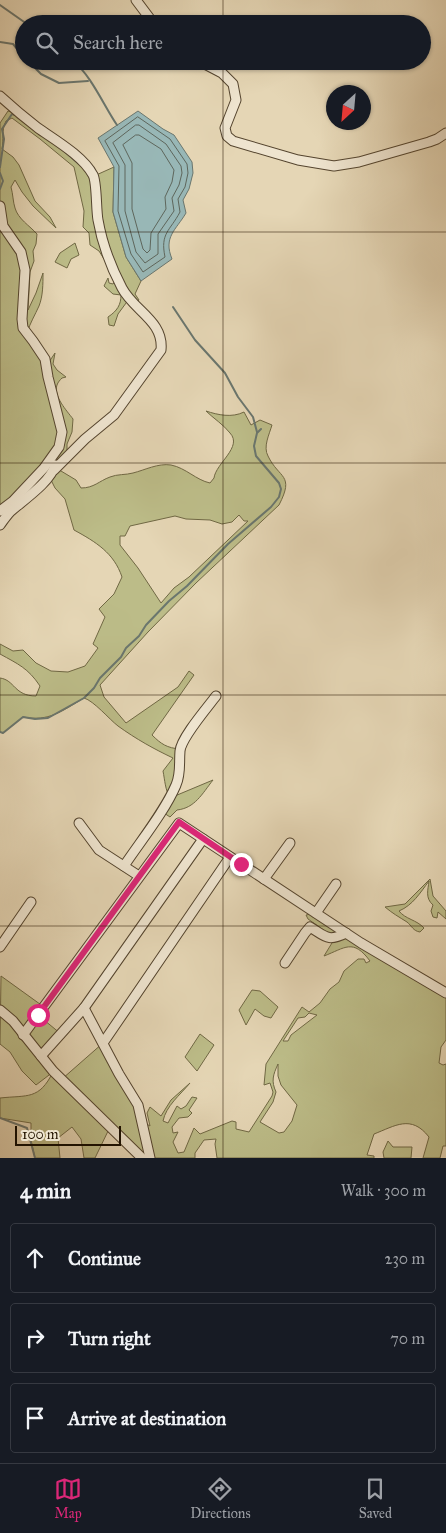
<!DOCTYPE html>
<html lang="en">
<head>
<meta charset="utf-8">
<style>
	:root { --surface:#171b24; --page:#242831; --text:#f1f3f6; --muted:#9ea1a6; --line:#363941; --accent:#db2777 }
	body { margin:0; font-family:"IM FELL Great Primer",serif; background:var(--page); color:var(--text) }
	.compass { position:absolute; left:326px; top:85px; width:45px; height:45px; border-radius:50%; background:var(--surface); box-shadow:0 1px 4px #0004; rotate:206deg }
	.scale { position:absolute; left:15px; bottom:12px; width:106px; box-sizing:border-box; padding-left:5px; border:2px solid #241401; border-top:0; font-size:14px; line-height:18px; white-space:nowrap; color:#241401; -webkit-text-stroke:4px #eee4cf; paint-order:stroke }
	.stop { position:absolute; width:15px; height:15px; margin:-11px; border:4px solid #db2777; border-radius:50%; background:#fff }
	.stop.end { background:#db2777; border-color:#fff; box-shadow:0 1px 5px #0008 }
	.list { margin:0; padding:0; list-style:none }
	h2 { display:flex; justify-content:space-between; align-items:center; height:65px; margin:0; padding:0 20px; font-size:21px }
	h2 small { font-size:16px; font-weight:400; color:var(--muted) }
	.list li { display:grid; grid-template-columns:32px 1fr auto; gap:15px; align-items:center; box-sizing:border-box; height:70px; margin:0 10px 10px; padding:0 10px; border:1px solid var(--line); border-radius:5px }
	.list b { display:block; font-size:19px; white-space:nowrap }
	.list em { font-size:16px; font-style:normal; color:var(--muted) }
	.icon { flex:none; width:28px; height:28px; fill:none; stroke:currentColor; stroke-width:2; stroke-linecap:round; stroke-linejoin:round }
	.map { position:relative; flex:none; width:446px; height:1158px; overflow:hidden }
	.search { position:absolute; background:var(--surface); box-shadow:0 1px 4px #0004; left:15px; right:15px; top:15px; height:55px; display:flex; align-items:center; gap:12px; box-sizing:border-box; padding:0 18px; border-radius:28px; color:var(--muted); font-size:19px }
	.sheet { height:305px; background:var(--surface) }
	nav { display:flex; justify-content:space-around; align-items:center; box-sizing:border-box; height:70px; border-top:1px solid var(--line); background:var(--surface); font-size:14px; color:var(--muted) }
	nav a { display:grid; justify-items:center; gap:2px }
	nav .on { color:var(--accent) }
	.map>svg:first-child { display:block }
	.green { fill:#bcbc88; stroke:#706844; fill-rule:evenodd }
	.water { fill:#98b7b6; stroke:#6a766e }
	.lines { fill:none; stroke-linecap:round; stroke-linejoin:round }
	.shore { stroke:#5e665c; stroke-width:1 }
	.stream { stroke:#6a766e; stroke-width:2 }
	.minor-casing { stroke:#54442e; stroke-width:11 }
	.minor { stroke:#eee4cf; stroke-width:9 }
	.route { stroke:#db2777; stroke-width:6 }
	.grid { fill:none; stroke:#241401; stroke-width:1; stroke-opacity:0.55 }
</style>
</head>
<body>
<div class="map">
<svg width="446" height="1158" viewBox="0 0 446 1158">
	<rect width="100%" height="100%" fill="#e5d6b5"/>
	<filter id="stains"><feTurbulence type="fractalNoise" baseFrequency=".004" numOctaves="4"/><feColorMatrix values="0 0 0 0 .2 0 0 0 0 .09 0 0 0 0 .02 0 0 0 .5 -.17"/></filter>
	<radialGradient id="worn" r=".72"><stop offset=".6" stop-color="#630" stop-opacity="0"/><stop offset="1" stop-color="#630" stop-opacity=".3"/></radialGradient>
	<g class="green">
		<path d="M8,111L17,112L61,145L94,176L114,167L113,212L126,257L141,281L135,294L139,300L134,305L129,299L118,314L114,326L109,325L108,317C117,311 121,305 121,295L113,294L104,286L108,278L109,283L113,284L117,278L110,259H104L99,251L90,245L89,233L83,227L84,211L74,167L40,139L12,118L6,121C1,131 4,139 2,149L13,157L19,165L35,201L50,217L56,228L33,206L22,192L15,180L11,187C13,194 13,202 15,208C18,219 30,226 37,234L36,244L33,251L34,261L30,272L28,310L36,293L43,273C43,284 43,296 39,306C35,315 30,323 27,333L47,365L55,353L53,364L57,370L66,377L62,378C60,380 58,382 57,385C53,396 67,411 73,419L72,432L67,444V451L56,468L76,480L81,488C94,488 99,481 110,477C117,474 126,475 133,473C145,470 158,463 171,465C186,468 196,480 210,483L214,478C216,463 243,447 230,433C224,425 213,418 206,411C218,415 232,418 244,412L251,425L260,420L272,425C269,435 263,447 268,456C279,479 295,474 279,505L196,583L148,632L100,685L104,697L126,723L178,687L189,671L194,675L152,735C161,744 167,748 180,749L170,798L213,780C202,794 195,808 177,810L170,817L161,811L170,798C165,789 165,781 163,771L173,758C154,749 136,739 118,726C109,719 94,701 84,698C62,711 49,722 23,717L3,733L0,732V678C15,680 14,696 36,696L40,686C28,668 18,664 0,654V644L13,651L23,650L36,663L51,671L68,672L85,666L98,648L93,644L105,617L99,609L114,594L122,577C114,553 96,542 74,530L65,499L55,488L49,476L0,525V123ZM239,515L244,521H248L189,577L174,588L161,603L138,568L120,545V536H125L130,526L175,516L186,519L210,520L222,524L232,522Z"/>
		<path d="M75,243L79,255L71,259L67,268L55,262L60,253Z"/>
		<path d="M430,879L433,896L446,911V919L438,912L437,918L433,917L431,911L433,905C425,898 428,890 429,881C420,893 413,905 399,911C405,919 417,920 424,928L420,932C413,931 412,926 407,922C399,917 392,913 385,907L405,904Z"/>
		<path d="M316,913L446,993V1040L441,1047L439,1063L443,1065L446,1064V1146H443L440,1158H423L429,1137C411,1114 395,1126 374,1134L367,1155L374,1156V1158H217L215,1144L216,1139L204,1140L195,1153V1158H142L110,1127L95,1158H84L81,1139L72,1127L58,1138L60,1158H35L31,1140V1123L0,1118V1098C28,1095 39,1100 53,1072L36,1085L22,1071L10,1052L0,1044L1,976L44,1007L38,1015L61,1034L41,1056L62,1079L103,1043L143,1122L150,1126L147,1113L150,1107L161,1116L171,1100L190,1083C180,1095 166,1106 163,1121L168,1123L177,1106L181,1109L186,1106L192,1097L197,1098L189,1110L192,1113L188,1117L179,1118L172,1127L173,1133L178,1132L173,1142L178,1153L184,1152L194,1128L200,1134L232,1121L236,1122V1129L249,1132L272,1096L273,1092L270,1083L264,1085L266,1064L302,1007L309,1012L320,1003L330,989L339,982L344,971L358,959H364L366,963L370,961C353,938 345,948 324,956L335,938L308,919L306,915ZM309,1013L317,1015L291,1035L288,1041H283L298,1018L305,1017ZM278,1064V1076L281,1085L297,1105L292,1121L284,1132L279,1133L260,1122L273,1102L276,1092C271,1081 273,1075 278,1064Z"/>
		<path d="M252,990L260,991L278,1007L271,1018L264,1016L255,1009L246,1025L239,1010Z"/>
		<path d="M200,1034L214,1045L197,1071L185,1057Z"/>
		<path d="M388,1141L393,1147H412L411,1158H384L383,1152Z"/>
	</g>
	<path class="water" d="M138,111L163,129L174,135L192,162L193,173L189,189L183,200L186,213C176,230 163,237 172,259L141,281L126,257L113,212L114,167L98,138Z"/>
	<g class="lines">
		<g class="shore">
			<path d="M138,117L170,139L187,164L188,173L185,187L178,199L180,212C170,231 160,233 165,257L143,272L131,254L118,211L119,166L105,141Z"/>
			<path d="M136,125H139L166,144L181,166L182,173L179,185L172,198L174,211L158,234V254L145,263L136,252L125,211V165L113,143Z"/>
			<path d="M136,135H139L161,149L174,170L172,182L165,197L166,209L151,233L150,250L147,253L143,249L132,209V163L123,145Z"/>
		</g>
		<g class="stream">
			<path d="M0,5L27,24"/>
			<path d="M0,42L13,44L24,57"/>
			<path d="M28,61L41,74L59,83L88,81"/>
			<path d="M73,61C91,75 104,106 117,125"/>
			<path d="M63,150L79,164"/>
			<path d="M0,167L4,139L2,129L12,114L15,115"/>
			<path d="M0,173L3,181L0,189"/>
			<path d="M173,307L195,340L225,373L238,397L253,417L257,432"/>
			<path d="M0,732L3,733L23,717L35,719L48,718L84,698L94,688L100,678L121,657L126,648L139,636L146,625L169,601L187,586L228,544L271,507L279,497L281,489L279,483L256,456L254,446L257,433L261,429"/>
			<path d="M0,1118L27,1128L35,1158"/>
		</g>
		<defs>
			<g id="minor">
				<path d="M136,0L154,24"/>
				<path d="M199,61L222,73L233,84L236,100L225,128L227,136L233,141L298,160L334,166L359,162L429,142L437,139L446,133"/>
				<path d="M0,96C12,107 25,118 38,128C55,140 83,156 93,175C97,182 96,210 98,220C102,243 111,267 122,288C134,311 164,321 161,350L114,415L85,439L54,470"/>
				<path d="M0,206L3,226L21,252L25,270L22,319L23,328L33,341L45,359L48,377L62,432L59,447L44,468L13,501L0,511"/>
				<path d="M0,525C3,521 6,516 10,512C22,501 51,482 55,465"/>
				<path d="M79,823L99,850L139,876"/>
				<path d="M124,866C140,842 165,811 176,785C181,774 179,763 180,751C181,738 207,708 216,696"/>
				<path d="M264,879L290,843"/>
				<path d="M316,913L336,884"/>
				<path d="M0,947L31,902"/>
				<path d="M285,963L305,933L310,927C326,937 328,942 346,933"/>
				<path d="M84,1008L119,1074L138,1105L150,1158"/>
				<path d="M0,1010L13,1021L53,1071L142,1158"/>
				<path d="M23,1035L179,823L361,943L446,993"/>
				<path d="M103,1043L230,857"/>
				<path d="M41,1056L84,1008L203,839"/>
			</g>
		</defs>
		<use href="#minor" class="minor-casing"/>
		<use href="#minor" class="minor"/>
	</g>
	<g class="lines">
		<path class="route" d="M38,1015L179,822L241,864"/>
	</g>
	<path class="grid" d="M223,0V24M223,61V1158M0,232H446M0,463H446M0,695H446M0,926H446"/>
	<rect width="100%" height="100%" filter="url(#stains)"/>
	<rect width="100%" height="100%" fill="url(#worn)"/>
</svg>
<svg class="compass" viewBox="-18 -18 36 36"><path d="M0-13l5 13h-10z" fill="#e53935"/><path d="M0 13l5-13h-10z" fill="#9ea1a6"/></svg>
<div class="scale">100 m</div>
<div class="stop" style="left:38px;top:1015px"></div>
<div class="stop end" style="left:241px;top:864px"></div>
<div class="search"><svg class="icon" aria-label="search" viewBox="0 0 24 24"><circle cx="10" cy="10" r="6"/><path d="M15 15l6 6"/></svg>Search here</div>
</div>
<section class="sheet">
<h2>4 min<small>Walk · 300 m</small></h2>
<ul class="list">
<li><svg class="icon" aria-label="ahead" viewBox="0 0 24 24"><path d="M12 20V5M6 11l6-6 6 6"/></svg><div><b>Continue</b></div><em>230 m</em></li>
<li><svg class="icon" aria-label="right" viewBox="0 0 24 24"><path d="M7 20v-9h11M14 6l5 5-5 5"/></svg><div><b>Turn right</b></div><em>70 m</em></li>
<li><svg class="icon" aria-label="arrive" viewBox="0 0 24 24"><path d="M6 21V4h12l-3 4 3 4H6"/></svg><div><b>Arrive at destination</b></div></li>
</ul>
</section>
<nav>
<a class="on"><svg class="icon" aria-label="map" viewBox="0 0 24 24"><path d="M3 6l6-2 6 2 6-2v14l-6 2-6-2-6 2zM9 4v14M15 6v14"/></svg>Map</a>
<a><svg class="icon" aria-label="directions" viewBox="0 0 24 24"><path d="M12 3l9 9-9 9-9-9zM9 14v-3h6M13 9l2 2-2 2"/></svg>Directions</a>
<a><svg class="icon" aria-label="saved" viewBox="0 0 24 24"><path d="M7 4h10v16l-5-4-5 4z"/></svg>Saved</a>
</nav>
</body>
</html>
